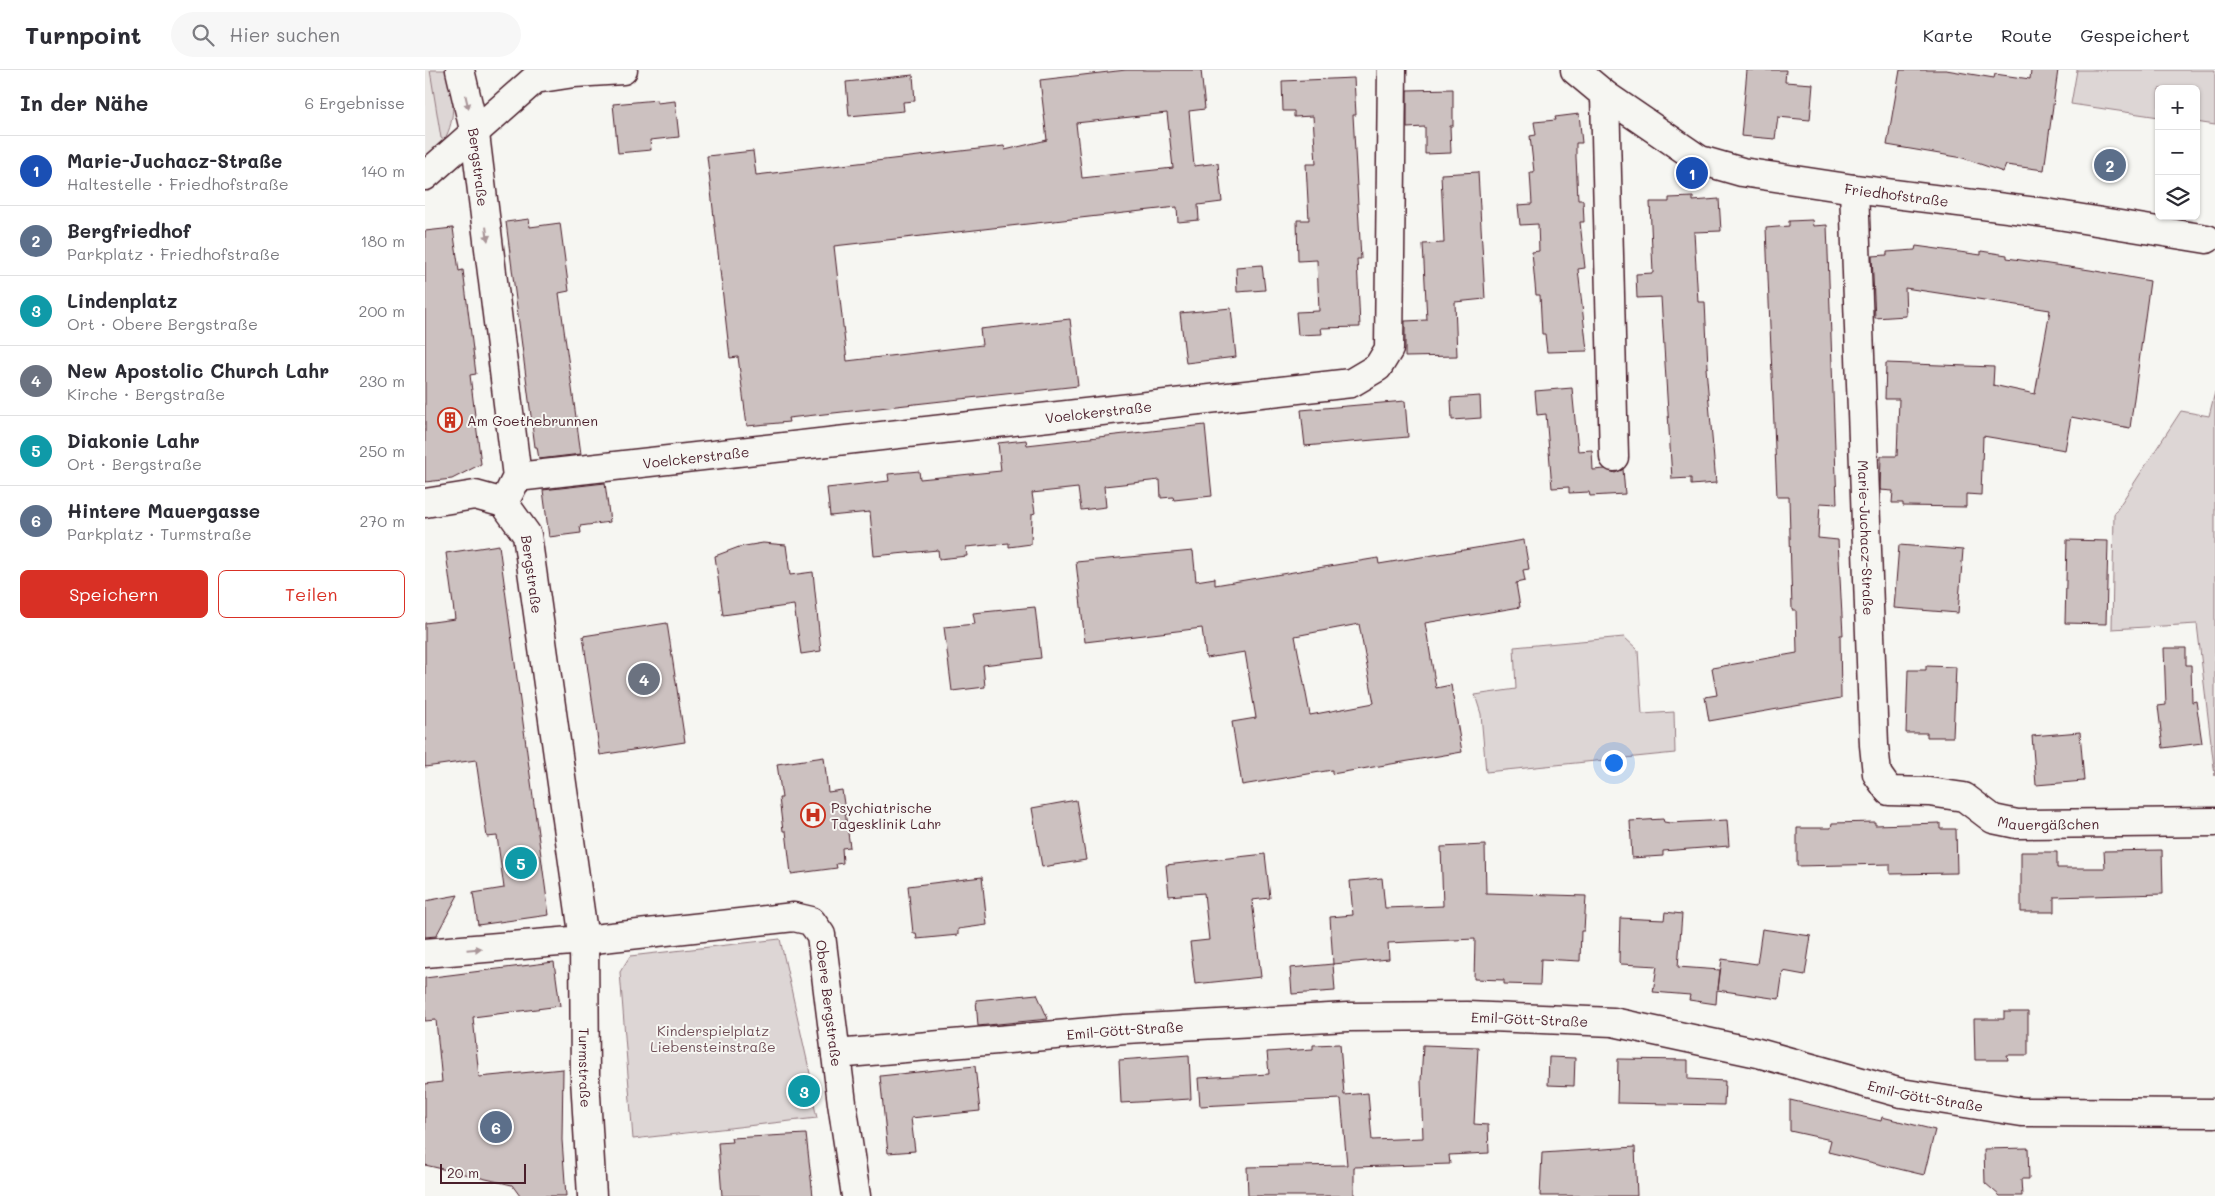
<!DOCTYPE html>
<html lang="de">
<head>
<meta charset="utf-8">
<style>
	:root { --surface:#fff; --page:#f7f7f7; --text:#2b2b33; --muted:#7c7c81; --line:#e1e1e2; --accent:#d93025 }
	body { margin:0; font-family:Mali,sans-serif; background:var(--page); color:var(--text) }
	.controls { position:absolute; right:15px; top:15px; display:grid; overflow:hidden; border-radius:8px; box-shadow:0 1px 4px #0004 }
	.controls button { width:45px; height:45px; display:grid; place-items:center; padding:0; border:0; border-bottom:1px solid var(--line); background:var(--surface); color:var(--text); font:25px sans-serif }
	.scale { position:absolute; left:15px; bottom:12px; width:86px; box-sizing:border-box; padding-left:5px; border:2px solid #4a1f2b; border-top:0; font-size:14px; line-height:18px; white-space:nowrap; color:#4a1f2b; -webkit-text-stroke:4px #f6f6f2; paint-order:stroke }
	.you { position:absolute; left:1188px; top:692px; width:18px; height:18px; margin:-12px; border:4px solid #fff; border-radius:50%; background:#1a73e8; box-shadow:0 0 0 8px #1a73e833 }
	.badge { display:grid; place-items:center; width:32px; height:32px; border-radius:50%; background:var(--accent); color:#fff; font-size:16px; font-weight:700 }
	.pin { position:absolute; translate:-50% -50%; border:2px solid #fff; box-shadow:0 1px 5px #0006 }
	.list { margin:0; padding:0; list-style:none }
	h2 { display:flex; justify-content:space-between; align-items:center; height:65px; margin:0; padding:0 20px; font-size:21px }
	h2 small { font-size:16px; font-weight:400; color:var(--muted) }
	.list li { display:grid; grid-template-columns:32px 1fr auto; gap:15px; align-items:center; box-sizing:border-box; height:70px; padding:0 20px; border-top:1px solid var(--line) }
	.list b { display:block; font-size:19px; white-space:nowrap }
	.list p { margin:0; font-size:16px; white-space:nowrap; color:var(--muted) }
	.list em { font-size:16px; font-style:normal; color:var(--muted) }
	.actions { display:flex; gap:10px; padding:15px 20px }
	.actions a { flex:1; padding:11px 0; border:1px solid var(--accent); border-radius:8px; text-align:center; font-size:18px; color:var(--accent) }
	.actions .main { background:var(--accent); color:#fff }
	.icon { flex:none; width:28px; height:28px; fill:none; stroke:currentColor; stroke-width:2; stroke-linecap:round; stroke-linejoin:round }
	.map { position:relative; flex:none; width:1790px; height:1126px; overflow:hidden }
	header { display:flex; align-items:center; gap:30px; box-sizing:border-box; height:70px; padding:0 25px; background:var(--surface); border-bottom:1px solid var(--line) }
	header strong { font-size:24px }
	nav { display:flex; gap:28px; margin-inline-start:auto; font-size:18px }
	.search { width:350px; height:45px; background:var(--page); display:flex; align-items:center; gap:12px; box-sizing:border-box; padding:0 18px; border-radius:28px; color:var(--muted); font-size:19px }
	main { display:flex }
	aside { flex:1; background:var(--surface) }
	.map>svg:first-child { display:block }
	.built { fill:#e9e6e3 }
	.green { fill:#ddd6d5; stroke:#947a80 }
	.building { fill:#ccc1c0; stroke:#4a1f2b; fill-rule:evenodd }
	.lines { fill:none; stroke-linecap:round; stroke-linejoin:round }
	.minor-casing { stroke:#4a1f2b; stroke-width:31 }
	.minor { stroke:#f6f6f2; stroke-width:28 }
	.oneway { fill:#a99598 }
	.labels { text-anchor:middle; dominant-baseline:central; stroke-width:4; stroke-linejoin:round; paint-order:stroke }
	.street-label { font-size:14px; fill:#4a1f2b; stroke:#f6f6f2 }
	.poi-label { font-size:14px; fill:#4a1f2b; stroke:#f6f6f2; text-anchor:start }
	.park-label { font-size:14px; fill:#6f4d56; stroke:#f6f6f2 }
</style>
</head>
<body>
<header>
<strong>Turnpoint</strong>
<div class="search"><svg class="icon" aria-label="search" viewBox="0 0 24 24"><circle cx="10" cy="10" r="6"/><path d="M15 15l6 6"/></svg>Hier suchen</div>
<nav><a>Karte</a><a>Route</a><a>Gespeichert</a></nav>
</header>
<main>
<aside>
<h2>In der Nähe<small>6 Ergebnisse</small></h2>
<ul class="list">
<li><span class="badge" style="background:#1a4fb4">1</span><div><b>Marie-Juchacz-Straße</b><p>Haltestelle · Friedhofstraße</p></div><em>140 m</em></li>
<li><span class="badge" style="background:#5c6f8a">2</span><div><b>Bergfriedhof</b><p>Parkplatz · Friedhofstraße</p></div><em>180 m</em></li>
<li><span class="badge" style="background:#0f9aa8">3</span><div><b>Lindenplatz</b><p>Ort · Obere Bergstraße</p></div><em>200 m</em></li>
<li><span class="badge" style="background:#6b7280">4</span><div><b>New Apostolic Church Lahr</b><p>Kirche · Bergstraße</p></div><em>230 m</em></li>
<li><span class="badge" style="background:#0f9aa8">5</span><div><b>Diakonie Lahr</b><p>Ort · Bergstraße</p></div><em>250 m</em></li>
<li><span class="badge" style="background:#5c6f8a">6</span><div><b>Hintere Mauergasse</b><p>Parkplatz · Turmstraße</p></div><em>270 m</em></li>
</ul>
<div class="actions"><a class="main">Speichern</a><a>Teilen</a></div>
</aside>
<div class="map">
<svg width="1790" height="1126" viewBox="0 0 1790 1126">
	<rect width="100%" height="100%" fill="#f6f6f2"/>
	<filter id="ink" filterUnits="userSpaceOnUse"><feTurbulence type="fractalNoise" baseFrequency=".02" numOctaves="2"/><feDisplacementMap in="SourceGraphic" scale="10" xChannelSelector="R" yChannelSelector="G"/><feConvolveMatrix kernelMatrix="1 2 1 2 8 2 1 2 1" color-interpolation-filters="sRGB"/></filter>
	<g filter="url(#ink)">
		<path class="built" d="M0,0H23L27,45L23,63L0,93Z"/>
		<g class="green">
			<path d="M5,0H23C28,23 32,49 19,70L16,68Z"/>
			<path d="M1652,0H1790V55L1771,52V19H1734V47L1646,34Z"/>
			<path d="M1790,322V706L1772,554L1687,559L1689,444L1756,341L1784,346Z"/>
			<path d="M1199,567L1213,580L1217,644L1249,642L1250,683L1061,702L1056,644L1050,625L1091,619L1089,577Z"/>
			<path d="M355,869L386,1008L370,1012L373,1033L388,1030L392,1048L208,1069L195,902L205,886Z"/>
		</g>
		<g class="building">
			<path d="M701,0H776L780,39L764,41L769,96L793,93L797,132L773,135L774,150L753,152L752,137L409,176L422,291L557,275L555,259L645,249L653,316L363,348L364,352L322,356L313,287L305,288L282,86L328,81L331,105L579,76L580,80L622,70L615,10ZM742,43L748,98L657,108L651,53Z"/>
			<path d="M1322,0H1361L1360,12L1388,14L1385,50L1353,47L1350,69L1316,66Z"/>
			<path d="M1475,0H1521L1569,8L1570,4L1605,9L1606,0H1633L1619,100L1581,95L1578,102L1538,88L1462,75Z"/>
			<path d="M488,5L490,31L478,32L479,41L424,46L421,12Z"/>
			<path d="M929,8L931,45H928L936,189H932L935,257L896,258L897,264L873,265L871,242L894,241L892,190L873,191L872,150H884L881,94H891L888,46L869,47V41H858L857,11Z"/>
			<path d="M1028,19V56H1025L1026,83L1000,84V57L982,58V20Z"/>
			<path d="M232,30V33L250,31L254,67L225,70L226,80L193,83L188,34Z"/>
			<path d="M1154,44L1157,73H1151V87L1153,130H1158L1159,152H1155L1160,198L1153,199L1162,281L1122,282L1120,264H1117L1115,225H1111L1107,182L1114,181L1113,154L1095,155L1093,135L1107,134L1105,102H1109L1105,66L1111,65L1109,52L1131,50L1130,47Z"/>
			<path d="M1053,102L1060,229L1030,232L1032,286L980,287V251L1002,250L998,174L1019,173L1016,104Z"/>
			<path d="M1268,127V131L1294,129L1296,161L1269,162L1273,232H1280L1283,297L1281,298L1291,413L1266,415V408L1247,409L1236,227L1212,228L1211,204L1228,203L1225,132H1244V128Z"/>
			<path d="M104,149L105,157L135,153L144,221L134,223L156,384L114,389L112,377H110L81,152Z"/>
			<path d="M1387,150L1388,156L1402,155L1412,434L1395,433L1393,468L1413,470L1418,565H1415L1416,628L1284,651L1280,627L1292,625L1287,598L1372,583L1371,540H1367L1364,427H1352L1341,158L1364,156V151Z"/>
			<path d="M28,158L34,201L38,200L51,304L45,305L56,394L27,409L0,412V161Z"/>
			<path d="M1491,176L1556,185V181L1582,185V188L1665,200L1725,211L1705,358L1646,347L1640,380L1558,366L1556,425L1541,424V437L1478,436V433H1467L1468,421L1455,420L1456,386H1472L1474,329H1460L1461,293L1569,297L1568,315L1610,324L1625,240L1480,218L1481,246L1450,248L1447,186L1462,185V182L1490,180Z"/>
			<path d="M837,195L840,220L812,222L811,197Z"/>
			<path d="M806,238L811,287L761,293L755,243Z"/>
			<path d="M1147,318L1153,381L1167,380L1168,400L1180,399L1190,403L1198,399L1200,424L1165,426L1164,422L1144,423V417L1127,418L1121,344L1112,345L1110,321Z"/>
			<path d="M1055,326L1056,348L1027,350L1026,328Z"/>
			<path d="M980,331L983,367L880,376L876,340Z"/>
			<path d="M780,355L787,426L749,430L748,427L736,428L735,410L679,416L681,437L656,440L653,418L607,423L610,443L607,444L606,474L584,477V473L541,477L542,486L514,489L513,480L449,486L445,442L405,446L402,418L464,411L463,404L494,401L495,409L576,401L573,373L601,370L602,375Z"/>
			<path d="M180,413L185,452L155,456L156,463L124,467L118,420Z"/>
			<path d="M1099,470L1104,499L1098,500L1100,511L1091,513L1095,537L1000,553L1011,618L1026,615L1037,682L907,704V700L817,715L807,652L831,648L820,582L781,588L777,558L660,572L651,492L768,481L771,511L790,508V515L953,488L954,494ZM934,554L949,633L885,645L870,566Z"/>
			<path d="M1642,470L1683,471L1681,554L1640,553Z"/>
			<path d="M338,473L361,475L365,505L388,502L396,581L376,584L369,535L298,545L290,486L314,477Z"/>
			<path d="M74,475L124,845L53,855L48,823L79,818L72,766L62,767L51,690L0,697V553L30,549L21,483Z"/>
			<path d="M1474,475L1538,480L1533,543L1469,538Z"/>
			<path d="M610,537L616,588L558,595L560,617L527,621L519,557L550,554L548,543Z"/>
			<path d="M242,553L260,672L175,685L158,566Z"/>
			<path d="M1739,578H1761V595H1766L1767,632L1771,631L1777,673L1738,678L1733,636L1741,635Z"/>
			<path d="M1501,596L1531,597L1528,667H1502V663H1481L1483,600H1501Z"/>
			<path d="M1655,662L1659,711L1611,715L1607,666Z"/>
			<path d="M399,687L403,722L417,720L425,777L417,778L418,793L411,794L412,798L366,804L361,761H358L354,728H357L352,694Z"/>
			<path d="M651,730L661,790L617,797L607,738Z"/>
			<path d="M1238,749L1239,752L1245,753L1302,750L1304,776L1238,781V786L1207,788L1205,751Z"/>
			<path d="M1450,752V755L1515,753V759H1531L1532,803L1465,804V794L1372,796V758H1406L1407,753Z"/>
			<path d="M1060,775L1061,823L1161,826L1159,861H1156L1155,891L1116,889L1115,915L1079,914V910L1049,909L1050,869L963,873L964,889L908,894L905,847L928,845L925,811L957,808L960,838L1018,836L1016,777Z"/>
			<path d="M1737,780L1738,824L1629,827V842H1596V782H1632V798H1680L1679,781Z"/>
			<path d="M840,784L845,828L827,830L836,907L770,914L765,872L784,870L779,823L744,826L741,795Z"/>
			<path d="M557,807L562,855L533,859V865L492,869L491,863H488L483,816Z"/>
			<path d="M33,825L11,866L0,867V831Z"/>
			<path d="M1240,842L1257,844L1253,897L1295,900L1293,919L1297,889L1332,894L1337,859L1386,866L1380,905L1358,901L1354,929L1292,920L1291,934L1264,930L1265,925L1228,922L1232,896L1196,894L1194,892L1195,848L1239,850Z"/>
			<path d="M129,892L135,936L48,947L54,1007L138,999L137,1070L141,1126H95L87,1115L0,1095V1014L17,1012L11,950L0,951V908Z"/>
			<path d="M908,894L910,921L867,924L865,898Z"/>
			<path d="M612,924L623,949L553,956L551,930Z"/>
			<path d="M1579,942H1603V985H1582L1583,990H1550L1549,949H1579Z"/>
			<path d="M915,974L919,1025L943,1023L947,1070L998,1068L996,1011L998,975L1053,977L1049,1054L1063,1055L1064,1083L1024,1085L1025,1094L929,1097V1126H823L822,1097L922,1095L916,1029L775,1036L773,1008L844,1004L842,982L888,979V975Z"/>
			<path d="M764,985L766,1029L696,1033L694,990Z"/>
			<path d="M1124,987L1150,988L1149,1016L1123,1015Z"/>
			<path d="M1193,989L1263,990V1009L1300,1011L1299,1035L1192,1033Z"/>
			<path d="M550,996L555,1041L486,1048L490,1081L463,1083L455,1006Z"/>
			<path d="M1365,1030L1456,1051L1457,1047L1510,1060L1499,1105L1403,1082L1406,1070L1365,1061Z"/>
			<path d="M381,1064L388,1126H297L293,1073L307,1072L306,1068Z"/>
			<path d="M1210,1077L1212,1126H1115L1117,1083Z"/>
			<path d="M1603,1078L1604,1109H1596L1597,1126H1575L1560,1113L1559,1079Z"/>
		</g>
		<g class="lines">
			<defs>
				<g id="minor">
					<path id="s1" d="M35,0L50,64L92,407L84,423"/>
					<path id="s2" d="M1150,0L1180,25L1275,90L1317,102L1429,119L1621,143L1782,169"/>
					<path d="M1180,25L1189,387"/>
					<path d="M0,106L110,9L149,3L198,0"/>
					<path id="s3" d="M1429,119L1449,675L1452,704L1464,721L1504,722L1539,727L1568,749L1592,754L1790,752"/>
					<path id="s4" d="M92,407L926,313L953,297L964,279L967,0"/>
					<path d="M0,433L50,425L79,433"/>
					<path id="s5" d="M79,433L102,465L159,870L160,1008L167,1126"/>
					<path id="s6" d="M0,883L159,870L369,847L386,851L396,865L417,1033L431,1126"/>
					<path id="s7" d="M411,984L700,959L923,947L1042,946L1188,952L1333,983L1476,1023L1597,1042L1790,1043"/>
				</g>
			</defs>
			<use href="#minor" class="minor-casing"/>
			<use href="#minor" class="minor"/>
		</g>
		<defs><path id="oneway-solid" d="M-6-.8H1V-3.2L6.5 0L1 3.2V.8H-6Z" transform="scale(1.25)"/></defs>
		<g class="oneway">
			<use href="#oneway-solid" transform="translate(42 32) rotate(77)"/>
			<use href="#oneway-solid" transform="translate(62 164) rotate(83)"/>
			<use href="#oneway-solid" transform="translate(49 879) rotate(-5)"/>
		</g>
	</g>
	<defs>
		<symbol id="building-ring" viewBox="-11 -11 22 22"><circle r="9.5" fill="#f6f6f2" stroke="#c8321e" stroke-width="1.5"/><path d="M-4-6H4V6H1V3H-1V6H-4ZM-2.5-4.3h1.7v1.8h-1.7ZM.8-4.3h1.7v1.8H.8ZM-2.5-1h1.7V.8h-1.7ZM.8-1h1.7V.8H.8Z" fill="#c8321e"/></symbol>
		<symbol id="hospital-ring" viewBox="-11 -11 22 22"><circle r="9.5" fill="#f6f6f2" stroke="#c8321e" stroke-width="1.5"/><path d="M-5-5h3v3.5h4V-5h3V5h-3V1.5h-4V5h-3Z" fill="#c8321e"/></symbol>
	</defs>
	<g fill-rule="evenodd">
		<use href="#building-ring" x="11" y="336" width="28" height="28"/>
		<use href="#hospital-ring" x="374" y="731" width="28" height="28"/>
	</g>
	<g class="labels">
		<g class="street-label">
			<text stroke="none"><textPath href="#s1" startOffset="99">Bergstraße</textPath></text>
			<text stroke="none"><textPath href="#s2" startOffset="354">Friedhofstraße</textPath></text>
			<text stroke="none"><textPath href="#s4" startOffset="585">Voelckerstraße</textPath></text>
			<text stroke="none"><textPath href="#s4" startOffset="180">Voelckerstraße</textPath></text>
			<text stroke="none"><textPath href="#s3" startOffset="349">Marie-Juchacz-Straße</textPath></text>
			<text stroke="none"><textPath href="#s5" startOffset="79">Bergstraße</textPath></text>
			<text stroke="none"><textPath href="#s3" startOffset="774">Mauergäßchen</textPath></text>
			<text stroke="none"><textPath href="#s6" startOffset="474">Obere Bergstraße</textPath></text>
			<text stroke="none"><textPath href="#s7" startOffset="695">Emil-Gött-Straße</textPath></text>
			<text stroke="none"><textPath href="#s7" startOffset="290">Emil-Gött-Straße</textPath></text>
			<text stroke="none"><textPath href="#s5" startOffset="576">Turmstraße</textPath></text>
			<text stroke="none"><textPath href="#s7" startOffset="1100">Emil-Gött-Straße</textPath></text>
		</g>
		<g class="poi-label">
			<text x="42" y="350">Am Goethebrunnen</text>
			<text x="406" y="737">Psychiatrische<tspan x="406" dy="16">Tagesklinik Lahr</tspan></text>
		</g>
		<g class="park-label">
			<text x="288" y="960">Kinderspielplatz<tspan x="288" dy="16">Liebensteinstraße</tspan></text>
		</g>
	</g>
</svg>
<div class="controls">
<button>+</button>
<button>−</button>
<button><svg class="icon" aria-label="layers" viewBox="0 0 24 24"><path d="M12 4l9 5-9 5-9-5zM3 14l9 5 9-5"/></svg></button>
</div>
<div class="scale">20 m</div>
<div class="you"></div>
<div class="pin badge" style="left:1267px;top:103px;background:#1a4fb4">1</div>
<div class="pin badge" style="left:1685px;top:95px;background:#5c6f8a">2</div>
<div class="pin badge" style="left:379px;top:1021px;background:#0f9aa8">3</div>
<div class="pin badge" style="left:219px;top:609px;background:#6b7280">4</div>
<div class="pin badge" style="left:96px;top:793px;background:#0f9aa8">5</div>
<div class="pin badge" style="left:71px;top:1057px;background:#5c6f8a">6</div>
</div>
</main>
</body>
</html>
